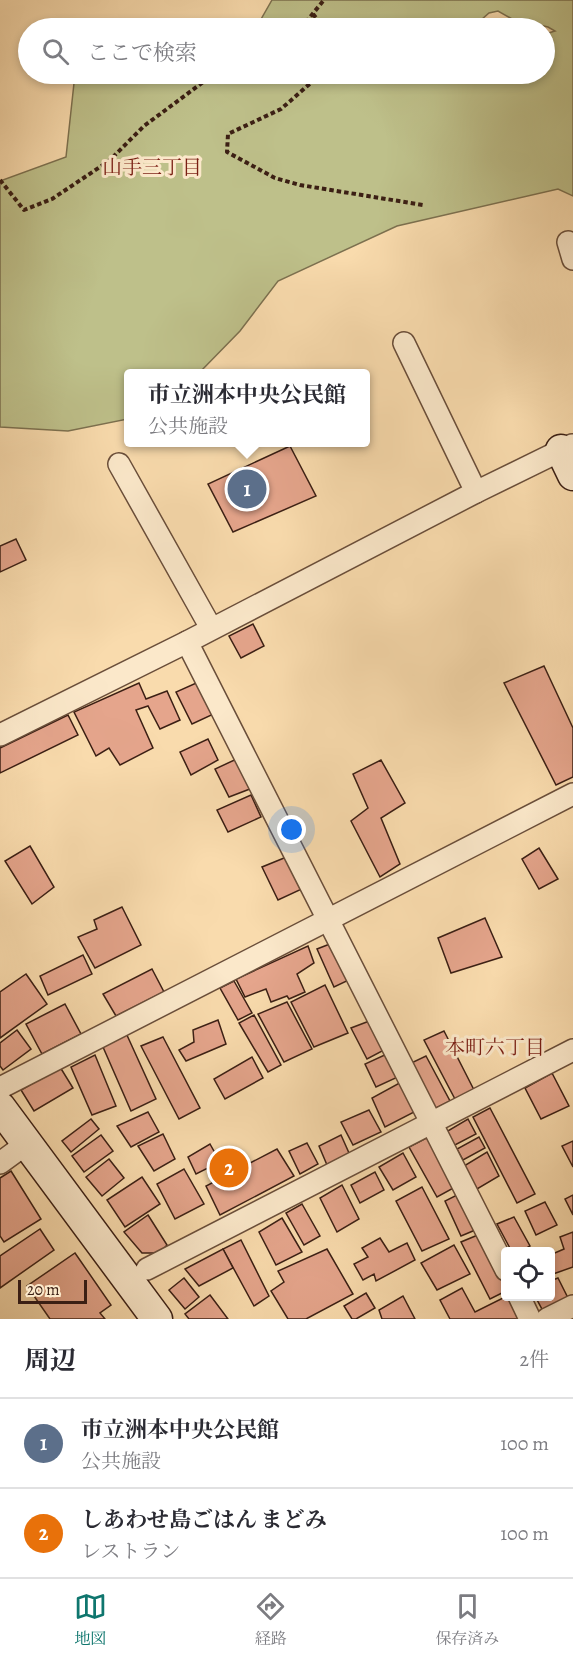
<!DOCTYPE html>
<html lang="ja">
<head>
<meta charset="utf-8">
<style>
	:root { --surface:#fff; --page:#f7f7f7; --text:#2b2b33; --muted:#7c7c81; --line:#e1e1e2; --accent:#0f766e }
	body { margin:0; font-family:Alegreya,"Noto Serif JP",serif; background:var(--page); color:var(--text) }
	.controls { position:absolute; right:18px; bottom:18px; display:grid; overflow:hidden; border-radius:6px; box-shadow:0 3px 9px #0003 }
	.controls button { width:54px; height:54px; display:grid; place-items:center; padding:0; border:0; border-bottom:2px solid var(--line); background:var(--surface); color:var(--text); font:30px sans-serif }
	.scale { position:absolute; left:18px; bottom:15px; width:69px; box-sizing:border-box; padding-left:6px; border:3px solid #3b1f14; border-top:0; font-size:16px; line-height:21px; white-space:nowrap; color:#3b1f14; -webkit-text-stroke:4px #fbe8ca; paint-order:stroke }
	.you { position:absolute; left:292px; top:830px; width:21px; height:21px; margin:-15px; border:4px solid #fff; border-radius:50%; background:#1a73e8; box-shadow:0 0 0 9px #1a73e833 }
	.badge { display:grid; place-items:center; width:39px; height:39px; border-radius:50%; background:var(--accent); color:#fff; font-size:20px; font-weight:700 }
	.pin { position:absolute; translate:-50% -50%; border:3px solid #fff; box-shadow:0 2px 6px #0006 }
	.popup { position:absolute; left:124px; top:369px; width:246px; height:78px; box-sizing:border-box; display:grid; place-content:center; border-radius:6px; background:var(--surface); filter:drop-shadow(0 2px 4px #0005); font-size:20px; white-space:nowrap; color:var(--muted) }
	.popup b { font-size:22px; color:var(--text) }
	.popup::after { content:''; position:absolute; left:50%; top:100%; margin-left:-12px; border:12px solid transparent; border-top-color:var(--surface) }
	.list { margin:0; padding:0; list-style:none }
	h2 { display:flex; justify-content:space-between; align-items:center; height:78px; margin:0; padding:0 24px; font-size:26px }
	h2 small { font-size:20px; font-weight:400; color:var(--muted) }
	.list li { display:grid; grid-template-columns:39px 1fr auto; gap:18px; align-items:center; box-sizing:border-box; height:90px; padding:0 24px; border-top:2px solid var(--line) }
	.list b { display:block; font-size:22px; white-space:nowrap }
	.list p { margin:0; font-size:20px; white-space:nowrap; color:var(--muted) }
	.list em { font-size:20px; font-style:normal; color:var(--muted) }
	.icon { flex:none; width:33px; height:33px; fill:none; stroke:currentColor; stroke-width:2; stroke-linecap:round; stroke-linejoin:round }
	.map { position:relative; flex:none; width:573px; height:1319px; overflow:hidden }
	.search { position:absolute; background:var(--surface); box-shadow:0 3px 9px #0003; left:18px; right:18px; top:18px; height:66px; display:flex; align-items:center; gap:15px; box-sizing:border-box; padding:0 21px; border-radius:33px; color:var(--muted); font-size:22px }
	.sheet { height:258px; background:var(--surface) }
	nav { display:flex; justify-content:space-around; align-items:center; box-sizing:border-box; height:84px; border-top:2px solid var(--line); background:var(--surface); font-size:16px; color:var(--muted) }
	nav a { display:grid; justify-items:center; gap:3px }
	nav .on { color:var(--accent) }
	.map>svg:first-child { display:block }
	.green { fill:#bec08a; stroke:#7c704f; stroke-width:1.5 }
	.building { fill:#e5a58c; stroke:#3b1f14; stroke-width:1.5 }
	.lines { fill:none; stroke-linecap:round; stroke-linejoin:round }
	.street-casing { stroke:#6a4e3a; stroke-width:24 }
	.secondary-casing { stroke:#3b1f14; stroke-width:33 }
	.path { stroke:#3b1f14; stroke-width:4; stroke-dasharray:4.5 3; stroke-linecap:butt }
	.street { stroke:#fbe8ca; stroke-width:21 }
	.secondary { stroke:#fbe8ca; stroke-width:30 }
	.labels { text-anchor:middle; dominant-baseline:central; stroke-width:6; stroke-linejoin:round; paint-order:stroke }
	.neighbourhood-label { font-size:20px; fill:#7a1f14; stroke:#fbe8ca }
</style>
</head>
<body>
<div class="map">
<svg width="573" height="1319" viewBox="0 0 573 1319">
	<rect width="100%" height="100%" fill="#f9dbad"/>
	<filter id="stains"><feTurbulence type="fractalNoise" baseFrequency=".00333" numOctaves="4"/><feColorMatrix values="0 0 0 0 .2 0 0 0 0 .09 0 0 0 0 .02 0 0 0 .5 -.17"/></filter>
	<radialGradient id="worn" r=".72"><stop offset=".6" stop-color="#630" stop-opacity="0"/><stop offset="1" stop-color="#630" stop-opacity=".3"/></radialGradient>
	<path class="green" d="M272,0H573V196L558,189L397,226L278,281L240,331L199,373L128,374V419L68,431L0,427V181L66,157L75,74H544L545,34L555,31L548,27L512,19L498,11L489,13L472,28H256Z"/>
	<g class="building">
		<path d="M290,446L316,496L233,532L208,484Z"/>
		<path d="M16,539L26,560L0,572V546Z"/>
		<path d="M253,624L264,646L241,658L229,636Z"/>
		<path d="M544,666L573,728V777L556,785L504,683Z"/>
		<path d="M203,680L218,712L192,724L176,692Z"/>
		<path d="M139,683L146,699L167,691L180,720L160,729L148,706L136,710L153,748L120,765L109,748L96,756L74,712Z"/>
		<path d="M68,715L78,735L0,773V748Z"/>
		<path d="M208,739L218,760L191,775L180,752Z"/>
		<path d="M241,757L255,787L229,797L215,769Z"/>
		<path d="M381,760L405,803L381,818L400,864L380,877L351,821L368,808L353,774Z"/>
		<path d="M251,795L261,817L228,832L217,810Z"/>
		<path d="M30,846L54,887L32,904L5,861Z"/>
		<path d="M539,848L558,879L539,889L522,859Z"/>
		<path d="M289,856L304,888L278,900L262,867Z"/>
		<path d="M122,907L141,945L95,968L78,937L97,929L94,920Z"/>
		<path d="M485,918L502,957L451,973L438,938Z"/>
		<path d="M335,942L351,979L334,987L317,949Z"/>
		<path d="M308,946L314,963L297,974L305,992L289,999L287,996L271,1002L266,989L245,997L236,979Z"/>
		<path d="M83,955L92,974L48,995L40,976Z"/>
		<path d="M152,969L164,992L116,1016L103,994Z"/>
		<path d="M26,974L47,1004L0,1038V992Z"/>
		<path d="M234,981L252,1013L238,1020L220,988Z"/>
		<path d="M325,985L348,1033L314,1047L291,1002Z"/>
		<path d="M287,1002L312,1049L284,1062L258,1014Z"/>
		<path d="M65,1004L81,1034L42,1054L26,1024Z"/>
		<path d="M254,1015L281,1065L268,1072L239,1023Z"/>
		<path d="M218,1020L226,1044L186,1061L179,1050L194,1042L193,1030Z"/>
		<path d="M372,1020L386,1049L367,1059L351,1028Z"/>
		<path d="M17,1030L31,1049L3,1070L0,1066V1043Z"/>
		<path d="M444,1031L474,1090L456,1101L424,1040Z"/>
		<path d="M126,1033L156,1099L131,1111L103,1047Z"/>
		<path d="M163,1037L200,1108L179,1119L141,1046Z"/>
		<path d="M389,1053L400,1076L376,1087L365,1064Z"/>
		<path d="M95,1055L116,1106L92,1115L71,1067Z"/>
		<path d="M426,1056L450,1101L430,1111L407,1065Z"/>
		<path d="M252,1057L263,1078L225,1099L214,1079Z"/>
		<path d="M60,1067L73,1088L34,1111L21,1090Z"/>
		<path d="M552,1073L569,1106L541,1119L525,1088Z"/>
		<path d="M405,1080L420,1109L385,1127L372,1098Z"/>
		<path d="M490,1108L535,1194L517,1203L473,1117Z"/>
		<path d="M369,1110L381,1132L353,1145L341,1122Z"/>
		<path d="M148,1112L159,1132L131,1147L117,1126Z"/>
		<path d="M91,1119L99,1129L71,1152L62,1141Z"/>
		<path d="M468,1119L476,1134L453,1146L446,1132Z"/>
		<path d="M163,1134L175,1159L154,1171L138,1146Z"/>
		<path d="M101,1135L113,1151L84,1172L72,1156Z"/>
		<path d="M341,1135L349,1153L327,1165L319,1146Z"/>
		<path d="M430,1136L459,1185L437,1197L409,1147Z"/>
		<path d="M479,1137L485,1148L463,1160L457,1149Z"/>
		<path d="M573,1141V1167L562,1146Z"/>
		<path d="M307,1143L318,1164L300,1174L289,1151Z"/>
		<path d="M210,1144L220,1162L196,1174L188,1157Z"/>
		<path d="M277,1149L294,1176L220,1215L206,1186Z"/>
		<path d="M487,1152L499,1176L477,1189L464,1166Z"/>
		<path d="M403,1153L416,1177L393,1190L379,1167Z"/>
		<path d="M109,1159L124,1178L102,1196L86,1177Z"/>
		<path d="M184,1169L204,1204L175,1219L157,1184Z"/>
		<path d="M11,1171L41,1219L4,1242L0,1236V1178Z"/>
		<path d="M375,1172L384,1190L360,1203L351,1185Z"/>
		<path d="M142,1177L160,1204L125,1227L107,1200Z"/>
		<path d="M342,1185L359,1219L337,1232L320,1198Z"/>
		<path d="M422,1187L449,1239L422,1251L396,1201Z"/>
		<path d="M463,1192L480,1228L461,1236L445,1201Z"/>
		<path d="M573,1195V1215L565,1199Z"/>
		<path d="M545,1202L557,1225L536,1235L525,1211Z"/>
		<path d="M302,1204L320,1236L304,1245L286,1213Z"/>
		<path d="M148,1215L167,1245L160,1253H142L124,1232Z"/>
		<path d="M514,1217L530,1246L520,1252H512L497,1224Z"/>
		<path d="M282,1218L302,1252L276,1265L259,1232Z"/>
		<path d="M40,1229L54,1250L0,1288V1256Z"/>
		<path d="M485,1232L506,1274V1291L490,1299L461,1242Z"/>
		<path d="M573,1232V1267L553,1274L550,1268V1255L564,1249L560,1237Z"/>
		<path d="M380,1238L389,1252L407,1243L415,1260L376,1281L374,1274L363,1280L354,1264L368,1257L362,1248Z"/>
		<path d="M241,1240L269,1296L254,1306L223,1249Z"/>
		<path d="M454,1245L470,1274L437,1290L421,1263Z"/>
		<path d="M223,1249L233,1268L199,1286L185,1269Z"/>
		<path d="M327,1249L353,1294L306,1319H288L271,1291L284,1282L278,1271Z"/>
		<path d="M75,1253L111,1305L100,1313L105,1319H50L27,1286Z"/>
		<path d="M184,1278L199,1297L185,1309L169,1290Z"/>
		<path d="M558,1278L568,1298L543,1311L535,1296H550V1281Z"/>
		<path d="M462,1288L475,1312L507,1296H513L523,1319H450L440,1300Z"/>
		<path d="M366,1293L375,1308L356,1319H352L344,1306Z"/>
		<path d="M210,1295L228,1319H189L185,1314Z"/>
		<path d="M403,1296L415,1319H382L379,1310Z"/>
	</g>
	<g class="lines">
		<defs>
			<g id="street">
				<path d="M568,242L573,259"/>
				<path d="M404,343L476,492"/>
				<path d="M119,464L211,628"/>
				<path d="M187,642L506,1270"/>
				<path d="M0,735L187,642L476,492L572,445"/>
				<path d="M0,1088L573,794"/>
				<path d="M0,1163L26,1144"/>
				<path d="M147,1269L573,1050"/>
				<path d="M519,1296L530,1319"/>
				<path d="M547,1319L573,1306"/>
			</g>
			<g id="secondary">
				<path d="M561,450L573,475"/>
				<path d="M0,1107L157,1319"/>
			</g>
		</defs>
		<use href="#street" class="street-casing"/>
		<use href="#secondary" class="secondary-casing"/>
		<g class="path">
			<path d="M313,14L324,28"/>
			<path d="M301,28L324,0"/>
			<path d="M321,74L281,109L228,134L227,152L275,178L300,185L423,205"/>
			<path d="M0,180L24,210L52,199L109,161L144,126L214,74"/>
		</g>
		<use href="#street" class="street"/>
		<use href="#secondary" class="secondary"/>
	</g>
	<g class="labels">
		<g class="neighbourhood-label">
			<text x="152" y="167">山手三丁目</text>
			<text x="495" y="1047">本町六丁目</text>
		</g>
	</g>
	<rect width="100%" height="100%" filter="url(#stains)"/>
	<rect width="100%" height="100%" fill="url(#worn)"/>
</svg>
<div class="controls">
<button><svg class="icon" aria-label="locate" viewBox="0 0 24 24"><circle cx="12" cy="12" r="6"/><path d="M12 2v4M12 18v4M2 12h4M18 12h4"/></svg></button>
</div>
<div class="scale">20 m</div>
<div class="you"></div>
<div class="pin badge" style="left:247px;top:489px;background:#5c6f8a">1</div>
<div class="popup"><b>市立洲本中央公民館</b>公共施設</div>
<div class="pin badge" style="left:229px;top:1168px;background:#e8710a">2</div>
<div class="search"><svg class="icon" aria-label="search" viewBox="0 0 24 24"><circle cx="10" cy="10" r="6"/><path d="M15 15l6 6"/></svg>ここで検索</div>
</div>
<section class="sheet">
<h2>周辺<small>2件</small></h2>
<ul class="list">
<li><span class="badge" style="background:#5c6f8a">1</span><div><b>市立洲本中央公民館</b><p>公共施設</p></div><em>100 m</em></li>
<li><span class="badge" style="background:#e8710a">2</span><div><b>しあわせ島ごはん まどみ</b><p>レストラン</p></div><em>100 m</em></li>
</ul>
</section>
<nav>
<a class="on"><svg class="icon" aria-label="map" viewBox="0 0 24 24"><path d="M3 6l6-2 6 2 6-2v14l-6 2-6-2-6 2zM9 4v14M15 6v14"/></svg>地図</a>
<a><svg class="icon" aria-label="directions" viewBox="0 0 24 24"><path d="M12 3l9 9-9 9-9-9zM9 14v-3h6M13 9l2 2-2 2"/></svg>経路</a>
<a><svg class="icon" aria-label="saved" viewBox="0 0 24 24"><path d="M7 4h10v16l-5-4-5 4z"/></svg>保存済み</a>
</nav>
</body>
</html>
